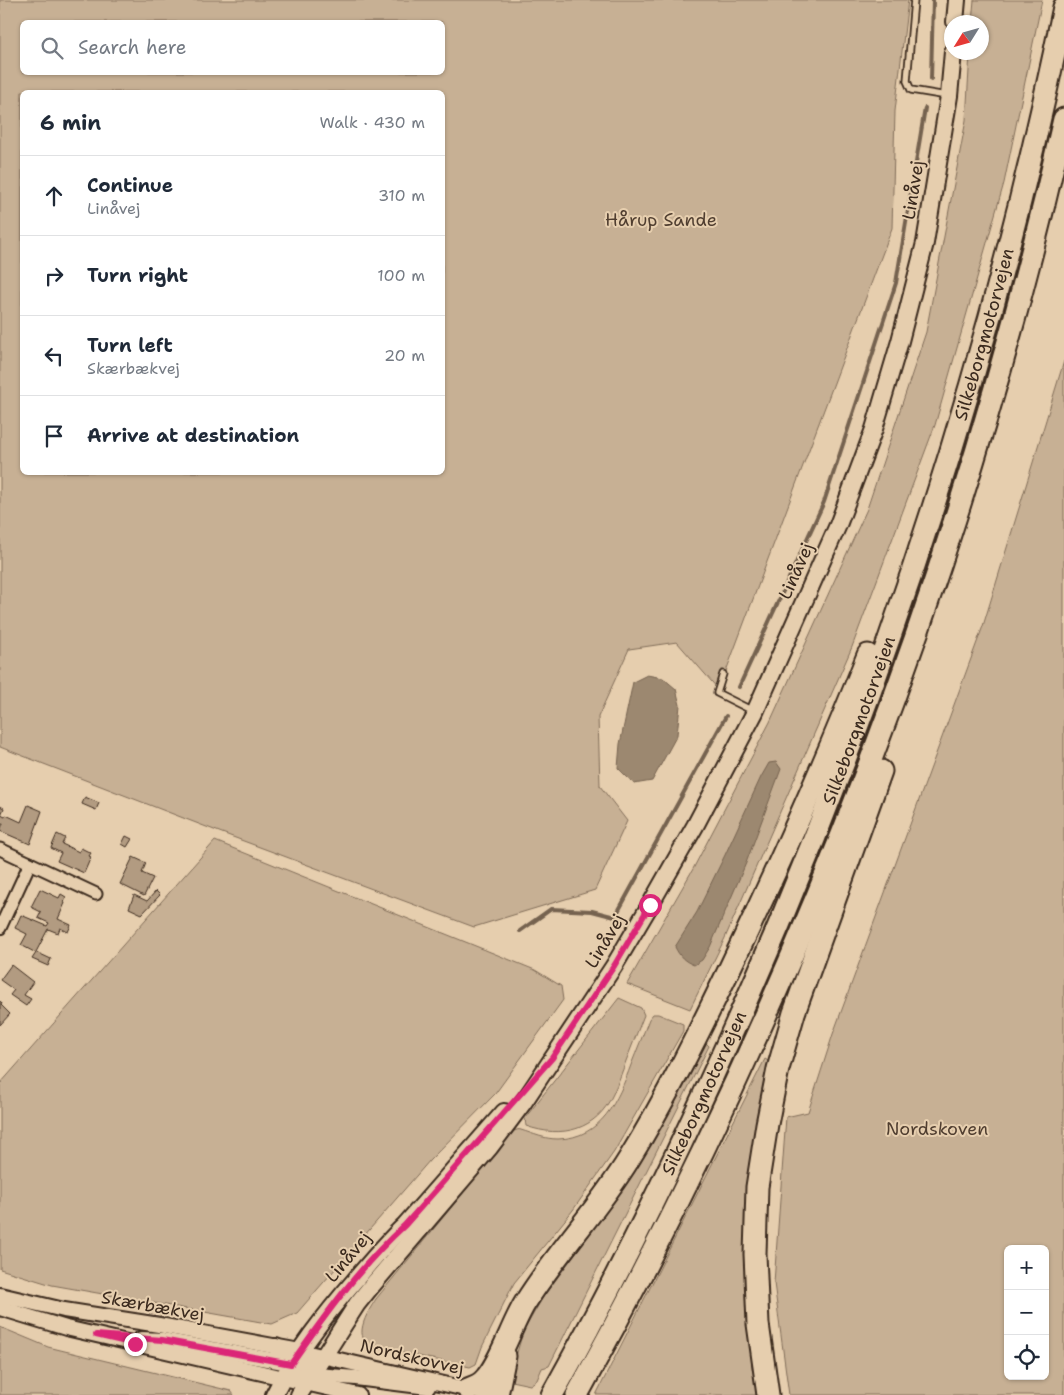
<!DOCTYPE html>
<html lang="en">
<head>
<meta charset="utf-8">
<style>
	:root { --surface:#fff; --page:#f6f6f7; --text:#1f2937; --muted:#747a83; --line:#e0e1e3 }
	body { margin:0; font-family:"Shantell Sans",sans-serif; background:var(--page); color:var(--text) }
	.controls { position:absolute; right:15px; bottom:15px; display:grid; overflow:hidden; border-radius:8px; box-shadow:0 1px 4px #0004 }
	.controls button { width:45px; height:45px; display:grid; place-items:center; padding:0; border:0; border-bottom:1px solid var(--line); background:var(--surface); color:var(--text); font:25px sans-serif }
	.compass { position:absolute; left:944px; top:15px; width:45px; height:45px; border-radius:50%; background:var(--surface); box-shadow:0 1px 4px #0004; rotate:233deg }
	.stop { position:absolute; width:15px; height:15px; margin:-11px; border:4px solid #db2777; border-radius:50%; background:#fff }
	.stop.end { background:#db2777; border-color:#fff; box-shadow:0 1px 5px #0008 }
	.list { margin:0; padding:0; list-style:none }
	h2 { display:flex; justify-content:space-between; align-items:center; height:65px; margin:0; padding:0 20px; font-size:21px }
	h2 small { font-size:16px; font-weight:400; color:var(--muted) }
	.list li { display:grid; grid-template-columns:32px 1fr auto; gap:15px; align-items:center; box-sizing:border-box; height:80px; padding:0 20px; border-top:1px solid var(--line) }
	.list b { display:block; font-size:19px; white-space:nowrap }
	.list p { margin:0; font-size:16px; white-space:nowrap; color:var(--muted) }
	.list em { font-size:16px; font-style:normal; color:var(--muted) }
	.icon { flex:none; width:28px; height:28px; fill:none; stroke:currentColor; stroke-width:2; stroke-linecap:round; stroke-linejoin:round }
	.map { position:relative; flex:none; width:1064px; height:1395px; overflow:hidden }
	.search { position:absolute; background:var(--surface); box-shadow:0 1px 4px #0004; left:20px; top:20px; width:425px; height:55px; display:flex; align-items:center; gap:12px; box-sizing:border-box; padding:0 18px; border-radius:8px; color:var(--muted); font-size:19px }
	.panel { position:absolute; background:var(--surface); box-shadow:0 1px 4px #0004; left:20px; top:90px; width:425px; height:385px; border-radius:8px }
	.map>svg:first-child { display:block }
	.green { fill:#c7b094; stroke:#816d59; fill-rule:evenodd }
	.water { fill:#9c8870; stroke:#75624f }
	.lines { fill:none; stroke-linecap:round; stroke-linejoin:round }
	.stream { stroke:#75624f; stroke-width:4 }
	.building { fill:#b29b81; stroke:#3b2a1e }
	.service-casing { stroke:#3b2a1e; stroke-width:9 }
	.minor-casing { stroke:#3b2a1e; stroke-width:15 }
	.tertiary-casing { stroke:#3b2a1e; stroke-width:18 }
	.secondary-casing { stroke:#3b2a1e; stroke-width:20 }
	.motorway-casing { stroke:#3b2a1e; stroke-width:25 }
	.service { stroke:#e6ceae; stroke-width:5.5 }
	.minor { stroke:#e6ceae; stroke-width:11 }
	.tertiary { stroke:#e6ceae; stroke-width:14 }
	.secondary { stroke:#e6ceae; stroke-width:16 }
	.motorway { stroke:#e6ceae; stroke-width:21 }
	.route { stroke:#db2777; stroke-width:6 }
	.labels { text-anchor:middle; dominant-baseline:central; stroke-width:4; stroke-linejoin:round; paint-order:stroke }
	.street-label { font-size:18px; fill:#3b2a1e; stroke:#e6ceae }
	.park-label { font-size:18px; fill:#503e30; stroke:#e6ceae }
</style>
</head>
<body>
<div class="map">
<svg width="1064" height="1395" viewBox="0 0 1064 1395">
	<rect width="100%" height="100%" fill="#e6ceae"/>
	<filter id="ink" filterUnits="userSpaceOnUse"><feTurbulence type="fractalNoise" baseFrequency=".02" numOctaves="2"/><feDisplacementMap in="SourceGraphic" scale="10" xChannelSelector="R" yChannelSelector="G"/><feConvolveMatrix kernelMatrix="1 2 1 2 8 2 1 2 1" color-interpolation-filters="sRGB"/></filter>
	<g filter="url(#ink)">
		<g class="green">
			<path d="M0,0H908L895,111L892,228L719,690L677,642L629,649L598,717L600,786L627,821L595,890L474,927L222,833L0,747ZM22,22H442V72H22ZM22,92H442V472H22Z"/>
			<path d="M974,0H1042L1004,183L935,425L852,647L725,938L690,1009L627,984L693,869L770,722L867,509L926,332L966,120L970,53L982,52V22H972Z"/>
			<path d="M1064,361V1395H789L774,1283L786,1117L808,1112L833,1034L983,626ZM1008,1249H1045V1376H1008Z"/>
			<path d="M215,841L535,970L561,986L563,1000L495,1094L430,1160L297,1313L272,1324L52,1285L0,1269V1084Z"/>
			<path d="M619,998L641,1008L644,1015C638,1030 632,1046 626,1061C622,1072 618,1083 613,1094C597,1130 562,1139 526,1126L525,1118Z"/>
			<path d="M653,1014H658L683,1024V1031L614,1152L573,1210L514,1283L482,1347L476,1364L470,1367L375,1347C350,1340 367,1313 376,1299L514,1131C517,1130 518,1129 521,1130C534,1134 544,1139 558,1139C602,1138 618,1100 631,1065C637,1050 643,1035 649,1019Z"/>
			<path d="M704,1041L709,1046L549,1366L542,1368L537,1380L530,1385L511,1381L516,1356L523,1332L543,1297L615,1200Z"/>
			<path d="M765,1059L773,1064L759,1395H596Z"/>
			<path d="M0,1327L48,1347L231,1391L234,1395H0Z"/>
		</g>
		<g class="water">
			<path d="M647,675L663,678L676,689L680,705L677,735L652,781L634,784L618,768L620,744L633,682Z"/>
			<path d="M776,762L781,769L746,863L710,947L702,960L694,965C684,961 680,957 675,947L697,912L725,855L761,777L769,763Z"/>
		</g>
		<g class="lines">
			<g class="stream">
				<path d="M931,79L933,0"/>
				<path d="M739,687L824,502L896,283L925,108"/>
				<path d="M520,931L551,909L592,911L615,917L726,716"/>
			</g>
		</g>
		<g class="building">
			<path d="M85,797L99,803L96,810L82,804Z"/>
			<path d="M28,805L42,811L30,844L0,831L3,823L0,822V806L4,808L1,815L5,817L6,815L21,822Z"/>
			<path d="M57,834L65,838L62,844L79,852L81,848L91,853L89,856L91,857L84,873L57,861L61,853L51,848Z"/>
			<path d="M126,836L132,839L127,847L122,844Z"/>
			<path d="M133,857L146,863L142,873L153,878L144,896L120,884Z"/>
			<path d="M40,889L59,898L61,894L66,897L64,903H65L58,919L71,925L68,932L60,928L58,933L48,929L36,952L51,959L48,966L32,959L36,953L21,945L27,934L15,928L21,915L47,926L49,923L38,918L41,912L31,907Z"/>
			<path d="M156,891L160,895L142,914L129,908L134,895L147,901Z"/>
			<path d="M11,965L33,982L24,995L31,999L26,1006L10,995L14,990L0,980Z"/>
			<path d="M0,1001L2,1003L1,1005L10,1014L0,1025Z"/>
		</g>
		<g class="lines">
			<defs>
				<g id="service">
					<path d="M914,0L907,81L911,90L947,96"/>
					<path d="M723,674L717,693L753,711"/>
				</g>
				<g id="minor">
					<path d="M0,849L96,894"/>
					<path d="M0,928L30,863"/>
				</g>
				<g id="tertiary">
					<path d="M0,1295L64,1310L159,1325L300,1351L492,1395"/>
					<path d="M0,1308L66,1328L358,1395"/>
					<path d="M141,1339L162,1340L300,1365L309,1364L323,1356"/>
					<path d="M303,1374L356,1378L428,1387"/>
				</g>
				<g id="secondary">
					<path d="M955,22L957,0"/>
					<path d="M276,1347C287,1355 291,1361 292,1374"/>
					<path d="M274,1395C295,1353 325,1315 356,1279C372,1260 387,1242 405,1225L504,1112"/>
					<path d="M299,1395L357,1304L369,1289L490,1147L523,1103L614,966L650,905L695,826L755,712L838,525L874,429L900,341L925,243L949,96L953,52"/>
				</g>
				<g id="motorway">
					<path d="M468,1389C473,1387 479,1385 483,1381C499,1366 512,1324 525,1303C556,1253 598,1210 629,1159C666,1099 697,1036 728,972C778,868 825,763 868,655"/>
					<path d="M497,1395L505,1356"/>
					<path id="s1" d="M552,1395C637,1243 711,1085 779,925C903,629 1000,321 1064,7"/>
					<path d="M577,1395C797,996 964,564 1064,119"/>
					<path d="M768,1395L758,1324L755,1254L757,1187L767,1124L778,1069L794,1013L881,771"/>
				</g>
			</defs>
			<use href="#service" class="service-casing"/>
			<use href="#minor" class="minor-casing"/>
			<use href="#tertiary" class="tertiary-casing"/>
			<use href="#secondary" class="secondary-casing"/>
			<use href="#motorway" class="motorway-casing"/>
			<use href="#service" class="service"/>
			<use href="#minor" class="minor"/>
			<use href="#tertiary" class="tertiary"/>
			<use href="#secondary" class="secondary"/>
			<use href="#motorway" class="motorway"/>
		</g>
	</g>
	<g class="lines" filter="url(#ink)">
		<path class="route" d="M135,1344L96,1335L162,1340L291,1364C325,1315 361,1265 405,1225L552,1058L614,966L650,905"/>
	</g>
	<g class="labels">
		<g class="street-label">
			<text transform="translate(913 190) rotate(-81)">Linåvej</text>
			<text stroke="none"><textPath href="#s1" startOffset="1148">Silkeborgmotorvejen</textPath></text>
			<text transform="translate(796 571) rotate(-66)">Linåvej</text>
			<text stroke="none"><textPath href="#s1" startOffset="742">Silkeborgmotorvejen</textPath></text>
			<text transform="translate(605 941) rotate(-59)">Linåvej</text>
			<text stroke="none"><textPath href="#s1" startOffset="338">Silkeborgmotorvejen</textPath></text>
			<text transform="translate(348 1257) rotate(-50)">Linåvej</text>
			<text transform="translate(153 1306) rotate(10)">Skærbækvej</text>
			<text transform="translate(412 1357) rotate(13)">Nordskovvej</text>
		</g>
		<g class="park-label">
			<text x="661" y="220">Hårup Sande</text>
			<text x="937" y="1129">Nordskoven</text>
		</g>
	</g>
</svg>
<div class="controls">
<button>+</button>
<button>−</button>
<button><svg class="icon" aria-label="locate" viewBox="0 0 24 24"><circle cx="12" cy="12" r="6"/><path d="M12 2v4M12 18v4M2 12h4M18 12h4"/></svg></button>
</div>
<svg class="compass" viewBox="-18 -18 36 36"><path d="M0-13l5 13h-10z" fill="#e53935"/><path d="M0 13l5-13h-10z" fill="#747a83"/></svg>
<div class="stop" style="left:650px;top:905px"></div>
<div class="stop end" style="left:135px;top:1344px"></div>
<div class="search"><svg class="icon" aria-label="search" viewBox="0 0 24 24"><circle cx="10" cy="10" r="6"/><path d="M15 15l6 6"/></svg>Search here</div>
<section class="panel">
<h2>6 min<small>Walk · 430 m</small></h2>
<ul class="list">
<li><svg class="icon" aria-label="ahead" viewBox="0 0 24 24"><path d="M12 20V5M6 11l6-6 6 6"/></svg><div><b>Continue</b><p>Linåvej</p></div><em>310 m</em></li>
<li><svg class="icon" aria-label="right" viewBox="0 0 24 24"><path d="M7 20v-9h11M14 6l5 5-5 5"/></svg><div><b>Turn right</b></div><em>100 m</em></li>
<li><svg class="icon" aria-label="left" viewBox="0 0 24 24"><path d="M17 20v-9H6M10 6l-5 5 5 5"/></svg><div><b>Turn left</b><p>Skærbækvej</p></div><em>20 m</em></li>
<li><svg class="icon" aria-label="arrive" viewBox="0 0 24 24"><path d="M6 21V4h12l-3 4 3 4H6"/></svg><div><b>Arrive at destination</b></div></li>
</ul>
</section>
</div>
</body>
</html>
